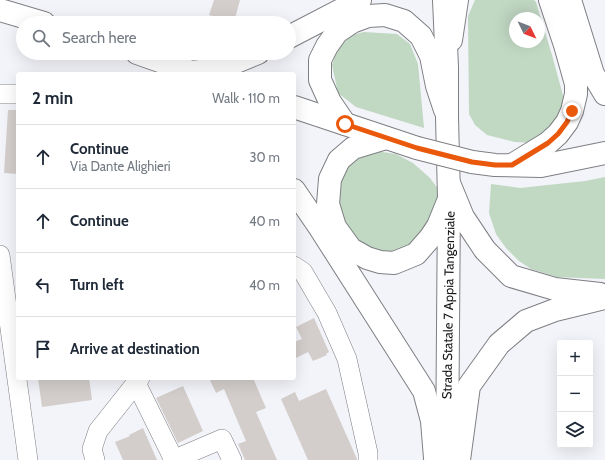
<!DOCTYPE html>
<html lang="en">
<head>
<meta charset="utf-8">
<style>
	:root { --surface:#fff; --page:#f6f6f7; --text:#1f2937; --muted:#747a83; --line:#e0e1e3 }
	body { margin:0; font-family:Cabin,sans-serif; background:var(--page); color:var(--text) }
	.controls { position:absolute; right:12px; bottom:12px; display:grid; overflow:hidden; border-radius:4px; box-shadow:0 4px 16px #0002 }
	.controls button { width:36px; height:36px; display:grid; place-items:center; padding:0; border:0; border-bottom:1px solid var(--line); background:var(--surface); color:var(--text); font:20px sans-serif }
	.compass { position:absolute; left:509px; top:12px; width:36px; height:36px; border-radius:50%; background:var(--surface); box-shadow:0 4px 16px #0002; rotate:133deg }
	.stop { position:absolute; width:12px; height:12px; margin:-9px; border:3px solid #ea580c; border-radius:50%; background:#fff }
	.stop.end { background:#ea580c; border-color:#fff; box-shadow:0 1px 4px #0008 }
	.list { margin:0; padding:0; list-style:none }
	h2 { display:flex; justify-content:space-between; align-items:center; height:52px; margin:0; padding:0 16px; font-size:17px }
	h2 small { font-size:13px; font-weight:400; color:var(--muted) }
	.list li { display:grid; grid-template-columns:26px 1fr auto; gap:12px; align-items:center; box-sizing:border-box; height:64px; padding:0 16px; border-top:1px solid var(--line) }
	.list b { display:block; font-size:15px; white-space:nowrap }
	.list p { margin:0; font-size:13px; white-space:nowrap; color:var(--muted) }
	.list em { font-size:13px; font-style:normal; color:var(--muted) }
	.icon { flex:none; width:22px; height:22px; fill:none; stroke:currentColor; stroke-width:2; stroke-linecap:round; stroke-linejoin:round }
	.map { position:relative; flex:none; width:605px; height:460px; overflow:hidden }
	.search { position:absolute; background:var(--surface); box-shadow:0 4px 16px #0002; left:16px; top:16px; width:280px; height:44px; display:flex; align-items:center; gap:10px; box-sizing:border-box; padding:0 14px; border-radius:22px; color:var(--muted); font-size:15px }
	.panel { position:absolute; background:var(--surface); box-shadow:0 4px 16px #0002; left:16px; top:72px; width:280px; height:308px; border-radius:4px }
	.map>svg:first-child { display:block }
	.green { fill:#c1d8c3; fill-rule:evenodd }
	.building { fill:#d3cecb }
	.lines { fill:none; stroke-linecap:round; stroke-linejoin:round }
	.minor-casing { stroke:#7e7f83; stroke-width:20 }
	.major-casing { stroke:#7e7f83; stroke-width:24 }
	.highway-casing { stroke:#7e7f83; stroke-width:24 }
	.minor { stroke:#fff; stroke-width:19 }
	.major { stroke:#fff; stroke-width:22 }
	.highway { stroke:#fff; stroke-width:22 }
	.major-bridge-casing { stroke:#7e7f83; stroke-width:24; stroke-linecap:butt }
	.major-bridge { stroke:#fff; stroke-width:22 }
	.route { stroke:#ea580c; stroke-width:5 }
	.labels { text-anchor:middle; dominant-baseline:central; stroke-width:3; stroke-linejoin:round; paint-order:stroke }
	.street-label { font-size:13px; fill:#151517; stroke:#fff }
</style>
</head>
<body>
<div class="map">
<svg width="605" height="460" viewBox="0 0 605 460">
	<rect width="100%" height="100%" fill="#f3f4f9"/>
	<g class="green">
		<path d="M475,0H534L536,2L552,55L564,99L559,119L533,143L515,142L487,135L475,125L469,114L468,16ZM515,18H539V42H515Z"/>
		<path d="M364,32L397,34L410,44L418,64L424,128L356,107L338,93L332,65L337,49L352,35Z"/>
		<path d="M369,150L396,154L413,163L430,178L441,193L433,222L410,252L389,255L367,249L351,237L337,217L333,189L344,166Z"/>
		<path d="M605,177V279L557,277L531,269L519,261L506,248L496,234L489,213L491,184L520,188L585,181Z"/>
	</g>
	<g class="building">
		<path d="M214,0H240L234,22L209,15Z"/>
		<path d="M8,110H18V174L4,173Z"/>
		<path d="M314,318L329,352L326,354L327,355L313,361L308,352L294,359V342L302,339L296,327Z"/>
		<path d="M38,378H89L92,400L42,407Z"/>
		<path d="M209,378H253L266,408L256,412L277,460H245L238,444L246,441L224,389L216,393Z"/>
		<path d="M183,386L203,431L178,443L156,398Z"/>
		<path d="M326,389L357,459V460H308L281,399L295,392L299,401Z"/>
		<path d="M143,428L157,460H123L115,442L130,436L129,435Z"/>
	</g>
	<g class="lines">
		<defs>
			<g id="minor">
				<path d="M0,94H18"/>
				<path d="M0,255L28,460"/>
				<path d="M294,266L303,272L327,313L347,359L368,453V460"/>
				<path d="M136,383L174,460"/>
				<path d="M95,460L92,449L98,431L140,378"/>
				<path d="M173,460L222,439L232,460"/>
			</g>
			<g id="major">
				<path d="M570,0L593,74L605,94"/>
				<path d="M0,10L44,23"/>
				<path d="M289,37L360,0"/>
				<path d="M451,40L457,0"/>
				<path d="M137,53L197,74"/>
				<path d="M191,72L219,69L258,53"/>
				<path d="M294,107L417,148"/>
				<path d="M345,124L330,102L320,80V60L327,46L337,32L352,22L368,16L385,15L404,21L421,36L431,56L437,86L445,110"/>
				<path d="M386,138L353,148L339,160L330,179L328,204L335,227L351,249L367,258L380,262L394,263L416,254L430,238L438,226L449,199"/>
				<path d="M472,162L495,165L541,166L605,153"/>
				<path d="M512,165L548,143L558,134L567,122L572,111L576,94V84L565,45L550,0"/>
				<path d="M449,183L463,217L485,250L511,276L555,289L600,294"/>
				<path d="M294,190L320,228L424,391L432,421L435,458"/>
				<path d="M459,460L469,386L499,344L526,321L555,310L605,298"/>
			</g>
			<path id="highway" d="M444,0L447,67V117L449,198L447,460"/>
		</defs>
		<use href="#minor" class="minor-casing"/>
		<use href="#major" class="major-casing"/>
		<use href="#highway" class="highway-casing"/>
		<use href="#minor" class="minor"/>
		<use href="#major" class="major"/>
		<use href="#highway" class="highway"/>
		<defs>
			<path id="major-bridge" d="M417,148L472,162"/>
		</defs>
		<use href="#major-bridge" class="major-bridge-casing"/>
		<use href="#major-bridge" class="major-bridge"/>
	</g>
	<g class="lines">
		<path class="route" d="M345,124L417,148L472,162L495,165H512L548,143L558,134L567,122L572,111"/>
	</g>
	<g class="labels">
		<g class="street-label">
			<text transform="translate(448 305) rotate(-89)">Strada Statale 7 Appia Tangenziale</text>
		</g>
	</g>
</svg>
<div class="controls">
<button>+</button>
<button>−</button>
<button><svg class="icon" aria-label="layers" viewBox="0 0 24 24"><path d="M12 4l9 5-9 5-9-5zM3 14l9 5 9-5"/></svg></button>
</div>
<svg class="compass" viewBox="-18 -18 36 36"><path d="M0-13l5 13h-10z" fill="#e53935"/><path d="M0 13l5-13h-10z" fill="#747a83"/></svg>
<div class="stop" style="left:345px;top:124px"></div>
<div class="stop end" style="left:572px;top:111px"></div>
<div class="search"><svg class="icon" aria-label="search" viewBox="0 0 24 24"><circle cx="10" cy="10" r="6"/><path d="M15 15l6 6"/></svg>Search here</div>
<section class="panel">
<h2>2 min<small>Walk · 110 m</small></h2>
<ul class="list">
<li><svg class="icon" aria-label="ahead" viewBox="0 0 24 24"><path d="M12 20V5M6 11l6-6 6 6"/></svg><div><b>Continue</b><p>Via Dante Alighieri</p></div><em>30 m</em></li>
<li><svg class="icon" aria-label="ahead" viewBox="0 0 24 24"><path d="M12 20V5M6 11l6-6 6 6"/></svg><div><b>Continue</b></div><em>40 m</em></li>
<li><svg class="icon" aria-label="left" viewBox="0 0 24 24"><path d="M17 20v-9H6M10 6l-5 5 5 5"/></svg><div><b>Turn left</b></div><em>40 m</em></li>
<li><svg class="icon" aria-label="arrive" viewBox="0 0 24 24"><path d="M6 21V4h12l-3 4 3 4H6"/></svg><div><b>Arrive at destination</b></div></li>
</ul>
</section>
</div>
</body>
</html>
